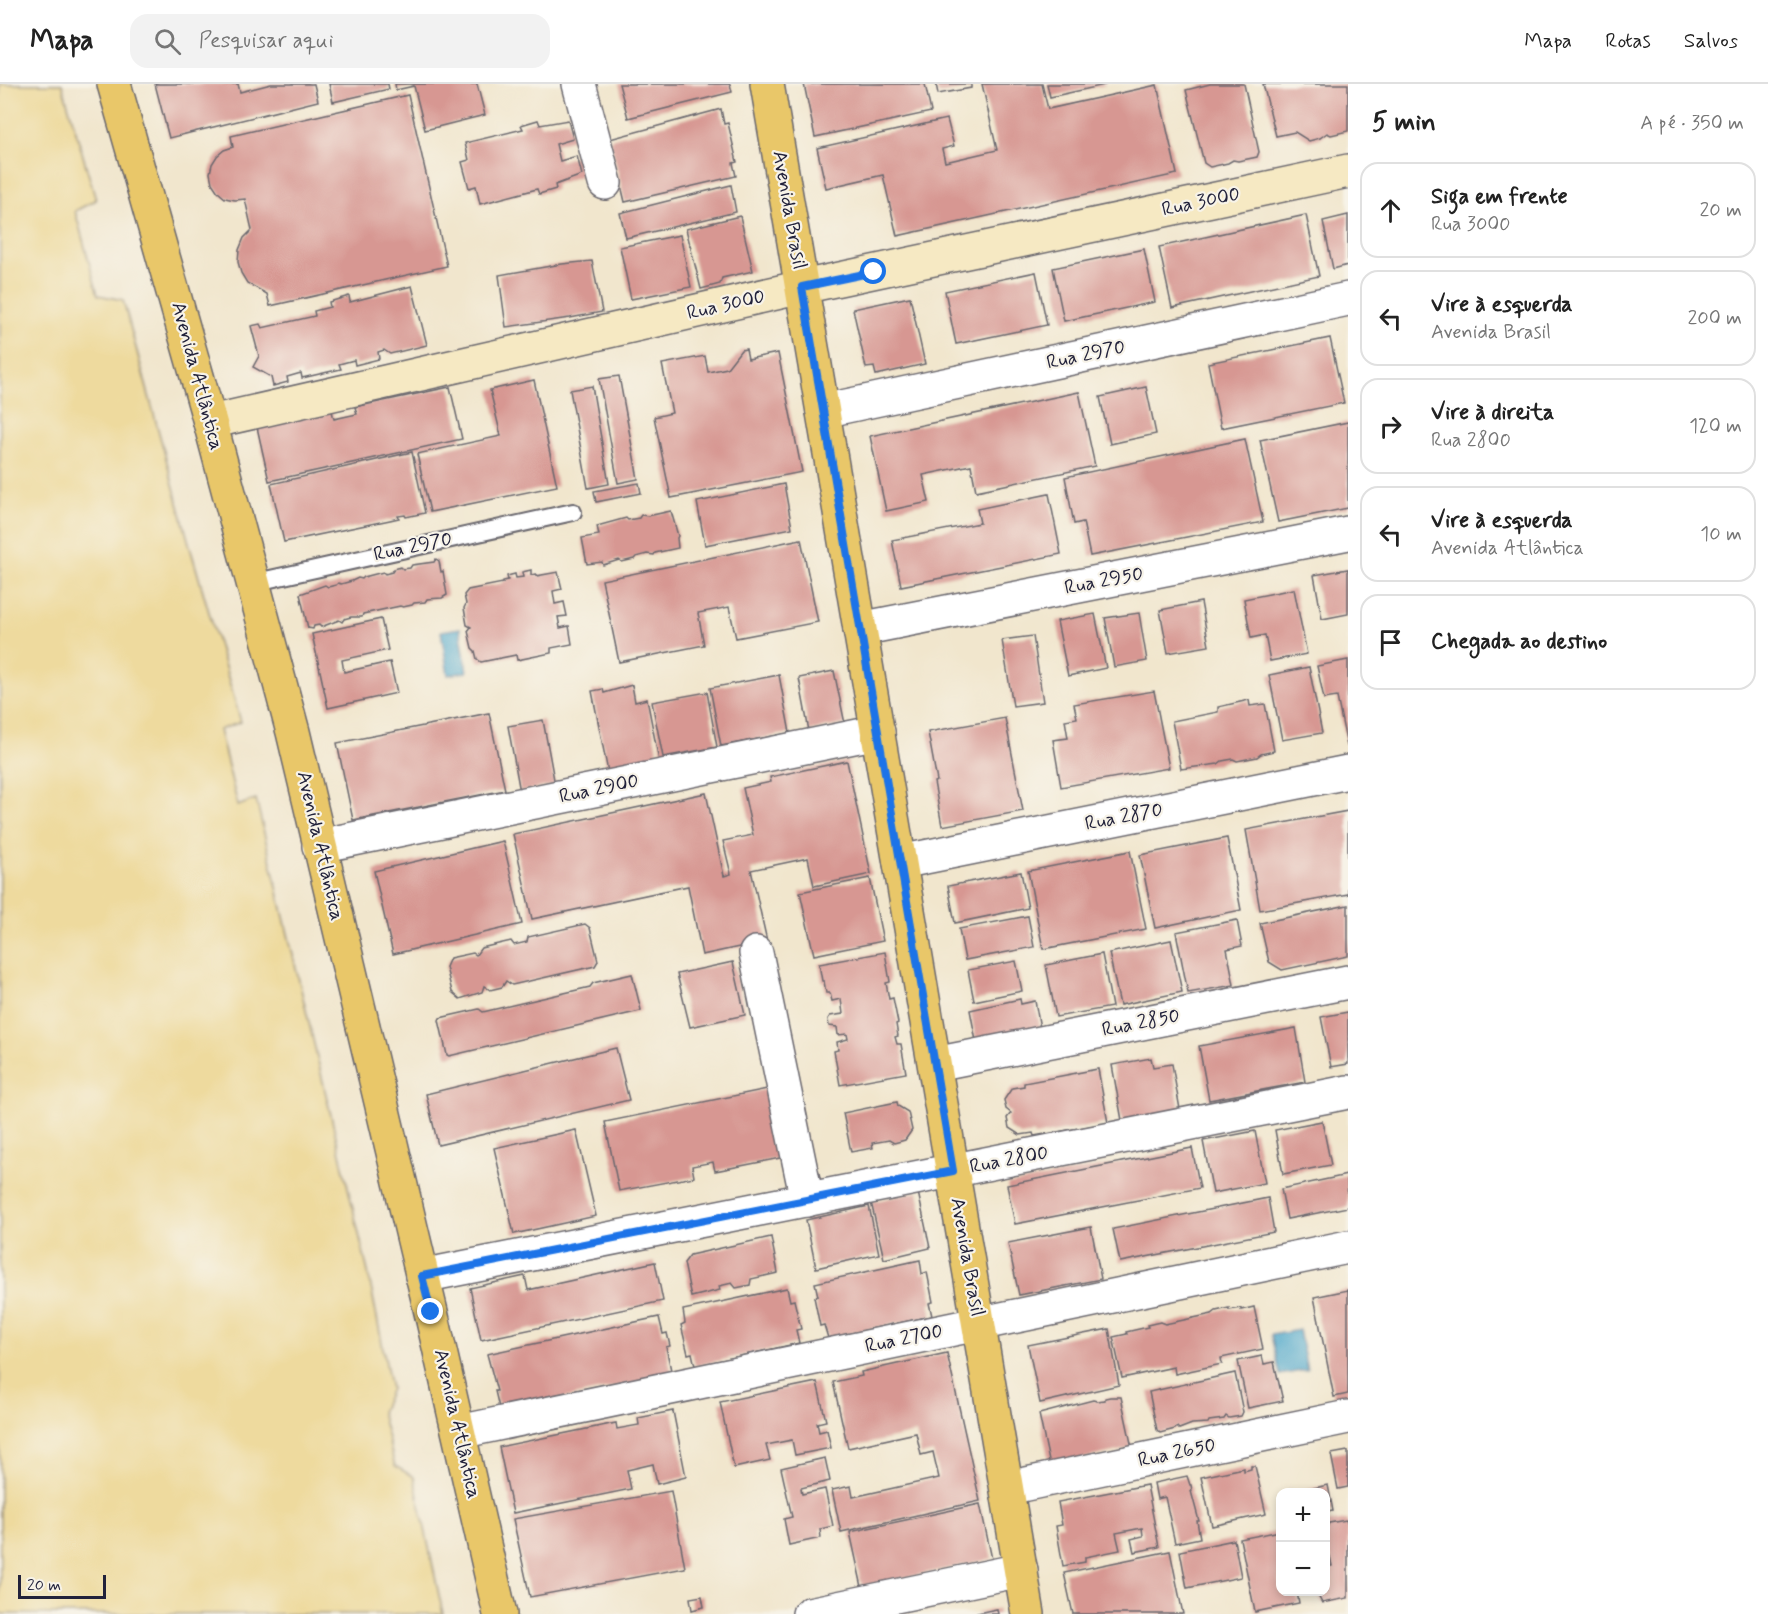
<!DOCTYPE html>
<html lang="pt">
<head>
<meta charset="utf-8">
<style>
	:root { --surface:#fff; --page:#f2f2f2; --text:#222; --muted:#767676; --line:#e0e0e0 }
	body { margin:0; font-family:Mynerve,sans-serif; background:var(--page); color:var(--text) }
	.controls { position:absolute; right:18px; bottom:18px; display:grid; overflow:hidden; border-radius:12px; box-shadow:0 3px 9px #0003 }
	.controls button { width:54px; height:54px; display:grid; place-items:center; padding:0; border:0; border-bottom:2px solid var(--line); background:var(--surface); color:var(--text); font:30px sans-serif }
	.scale { position:absolute; left:18px; bottom:15px; width:88px; box-sizing:border-box; padding-left:6px; border:3px solid #22223b; border-top:0; font-size:16px; line-height:21px; white-space:nowrap; color:#22223b; -webkit-text-stroke:4px #f7f3e8; paint-order:stroke }
	.stop { position:absolute; width:18px; height:18px; margin:-14px; border:4px solid #1a73e8; border-radius:50%; background:#fff }
	.stop.end { background:#1a73e8; border-color:#fff; box-shadow:0 2px 6px #0008 }
	.list { margin:0; padding:0; list-style:none }
	h2 { display:flex; justify-content:space-between; align-items:center; height:78px; margin:0; padding:0 24px; font-size:26px }
	h2 small { font-size:20px; font-weight:400; color:var(--muted) }
	.list li { display:grid; grid-template-columns:39px 1fr auto; gap:18px; align-items:center; box-sizing:border-box; height:96px; margin:0 12px 12px; padding:0 12px; border:2px solid var(--line); border-radius:18px }
	.list b { display:block; font-size:22px; white-space:nowrap }
	.list p { margin:0; font-size:20px; white-space:nowrap; color:var(--muted) }
	.list em { font-size:20px; font-style:normal; color:var(--muted) }
	.icon { flex:none; width:33px; height:33px; fill:none; stroke:currentColor; stroke-width:2; stroke-linecap:round; stroke-linejoin:round }
	.map { position:relative; flex:none; width:1348px; height:1530px; overflow:hidden }
	header { display:flex; align-items:center; gap:36px; box-sizing:border-box; height:84px; padding:0 30px; background:var(--surface); border-bottom:2px solid var(--line) }
	header strong { font-size:28px }
	nav { display:flex; gap:33px; margin-inline-start:auto; font-size:21px }
	.search { width:420px; height:54px; background:var(--page); display:flex; align-items:center; gap:15px; box-sizing:border-box; padding:0 21px; border-radius:18px; color:var(--muted); font-size:22px }
	main { display:flex }
	aside { flex:1; background:var(--surface) }
	.map>svg:first-child { display:block }
	.sand { fill:#eeda9e; stroke:#887e6c; stroke-width:1.5 }
	.water { fill:#4da7cb; stroke:#386483; stroke-width:1.5 }
	.building { fill:#d79792 }
	.lines { fill:none; stroke-linecap:round; stroke-linejoin:round }
	.service-casing { stroke:#6a676e; stroke-width:20 }
	.minor-casing { stroke:#6a676e; stroke-width:36 }
	.tertiary-casing { stroke:#6a676e; stroke-width:36 }
	.secondary-casing { stroke:#6a676e; stroke-width:36 }
	.primary-casing { stroke:#6a676e; stroke-width:36 }
	.service { stroke:#fff; stroke-width:16 }
	.minor { stroke:#fff; stroke-width:33 }
	.tertiary { stroke:#fff; stroke-width:33 }
	.secondary { stroke:#f6e9c3; stroke-width:33 }
	.primary { stroke:#e9c769; stroke-width:33 }
	.route { stroke:#1a73e8; stroke-width:8 }
	.labels { text-anchor:middle; dominant-baseline:central; stroke-width:4.5; stroke-linejoin:round; paint-order:stroke }
	.street-label { font-size:20px; fill:#22223b; stroke:#f7f3e8 }
</style>
</head>
<body>
<header>
<strong>Mapa</strong>
<div class="search"><svg class="icon" aria-label="search" viewBox="0 0 24 24"><circle cx="10" cy="10" r="6"/><path d="M15 15l6 6"/></svg>Pesquisar aqui</div>
<nav><a>Mapa</a><a>Rotas</a><a>Salvos</a></nav>
</header>
<main>
<div class="map">
<svg width="1348" height="1530" viewBox="0 0 1348 1530">
	<rect width="100%" height="100%" fill="#f7f3e8"/>
	<filter id="ink" filterUnits="userSpaceOnUse"><feTurbulence type="fractalNoise" baseFrequency=".0167" numOctaves="2"/><feDisplacementMap in="SourceGraphic" scale="12" xChannelSelector="R" yChannelSelector="G"/><feConvolveMatrix kernelMatrix="1 2 1 2 8 2 1 2 1" color-interpolation-filters="sRGB"/></filter>
	<filter id="wash" filterUnits="userSpaceOnUse"><feTurbulence type="fractalNoise" baseFrequency=".008" numOctaves="4" result="noise"/><feDisplacementMap in="SourceGraphic" scale="24" xChannelSelector="R" yChannelSelector="G"/><feGaussianBlur stdDeviation="1.35" result="paint"/><feColorMatrix in="noise" values="0 0 0 0 0 0 0 0 0 0 0 0 0 0 0 0 0 1.4 0 .05"/><feComposite in="paint" operator="in"/></filter>
	<g filter="url(#wash)">
		<rect width="100%" height="100%" fill="#f1e6cd"/>
		<path class="sand" d="M0,0H62L96,116L75,127L98,211L123,216L190,463L241,638L219,646L238,722L256,715L368,1188L391,1305L381,1328L395,1382L414,1393L443,1530H0Z"/>
		<g class="water">
			<path d="M460,544L467,588L448,591L441,547Z"/>
			<path d="M1299,1246L1307,1286L1280,1291L1271,1251Z"/>
		</g>
		<g id="blocks">
			<g class="building">
				<path d="M155,0H238L240,8L271,0H314L318,17L169,54Z"/>
				<path d="M329,0H388L389,5L333,18Z"/>
				<path d="M395,0H477L485,31L425,46L414,2L396,6Z"/>
				<path d="M619,0H730L732,8L628,34Z"/>
				<path d="M804,0H925L931,28L815,53Z"/>
				<path d="M936,0H971V4L938,10Z"/>
				<path d="M982,0H1042L1048,25L1157,1L1177,90L897,152L883,91L826,104L817,64L947,35L954,62L942,65L945,78L997,66Z"/>
				<path d="M1047,0H1105V1L1050,13Z"/>
				<path d="M1210,0H1244L1259,68L1257,73L1238,77L1233,76L1228,79L1210,83L1204,79L1186,6Z"/>
				<path d="M1263,0H1348V47L1331,51L1327,49L1320,54L1309,57L1295,48L1276,52Z"/>
				<path d="M408,11L447,182L270,222L267,210L247,199L241,189L238,178L239,166L244,154L252,146L245,115L235,116L225,114L218,108L212,99L210,89L212,80L217,72L224,66L233,63L231,52Z"/>
				<path d="M721,25L724,40L728,39L737,78L733,79L736,92L625,118L610,55Z"/>
				<path d="M538,36L540,41L568,36L573,55L556,60L560,77L577,72L582,91L555,101L556,105L539,110L537,105L480,120L476,102L469,104L462,78L469,76L465,59L523,45L521,41Z"/>
				<path d="M731,101L736,128L626,154L620,129Z"/>
				<path d="M1306,131L1319,192L1172,224L1159,163Z"/>
				<path d="M1348,131V181L1333,185L1323,137Z"/>
				<path d="M740,132L753,187L722,194L720,200L701,205L686,145Z"/>
				<path d="M680,151L691,203L631,215L620,163Z"/>
				<path d="M1144,165L1155,218L1064,237L1053,184Z"/>
				<path d="M592,177L602,228L570,234L506,243L499,191L562,180Z"/>
				<path d="M1036,188L1047,241L956,260L945,207Z"/>
				<path d="M412,202L427,261L390,270L384,266L378,268L379,275L355,281L354,276L339,280L341,285L302,294L301,289L287,293L288,298L273,302L271,293L253,283L259,272L251,242L260,240L262,244L315,232L314,227L330,223L329,218L349,212L350,218Z"/>
				<path d="M910,213L925,280L876,291L874,283L866,284L853,225Z"/>
				<path d="M1330,254L1344,319L1221,344L1208,279Z"/>
				<path d="M746,265L748,275L778,269L802,388L671,414L654,333L672,329L662,280L705,272L708,288L727,284L741,266Z"/>
				<path d="M619,292L638,395L618,399L599,295Z"/>
				<path d="M534,296L557,402L430,428L417,370L501,352L490,306Z"/>
				<path d="M592,302L609,400L588,404L570,306Z"/>
				<path d="M450,303L462,355L269,397L257,343L332,327L334,335L357,330L355,323Z"/>
				<path d="M1146,303L1156,350L1110,360L1100,313Z"/>
				<path d="M1079,308L1095,382L976,407L971,381L923,391L929,418L886,427L870,352Z"/>
				<path d="M1348,338V424L1278,438L1260,356Z"/>
				<path d="M1245,355L1263,438L1090,472L1083,438L1074,440L1065,393Z"/>
				<path d="M412,368L425,429L406,433L405,431L398,432L399,434L390,436L284,458L271,400Z"/>
				<path d="M639,399L641,409L596,418L594,407Z"/>
				<path d="M784,400L792,444L705,461L697,418Z"/>
				<path d="M1049,410L1061,470L901,502L892,456L980,439L977,425Z"/>
				<path d="M671,427L678,452L677,454L678,464L655,469L654,471L647,470L636,473L634,475L622,478L619,476L603,481L602,478L587,480L582,454L599,451L597,442L626,434L628,436L639,434L641,431L648,432Z"/>
				<path d="M801,455L818,538L736,554L729,523L698,529L704,561L619,578L602,496Z"/>
				<path d="M436,475L439,477L441,488L443,487L447,511L442,514L427,515L425,518L414,519L412,521L403,523L400,522L363,530L362,533H351L344,535L342,538L339,536L321,543L319,541L314,542L313,545L308,544L300,510L325,501L328,503L336,501L338,499L341,500L352,497L358,494L362,495L364,493L383,488L385,490L392,488L394,485L401,483L403,485L410,484L412,481L434,478Z"/>
				<path d="M1348,485V530L1322,535L1314,491Z"/>
				<path d="M531,486V491L536,490V492L558,488L562,505L553,507L555,520L564,518L567,532L558,533L560,544L569,542L572,560L551,564V569L517,576L516,571L481,578L477,575L475,567L472,564L468,547L471,543L467,541L464,524L466,520L464,511L468,506L503,499V497L508,496L507,492L515,490L516,494L523,493L522,488Z"/>
				<path d="M1294,505L1307,570L1270,577L1265,551L1251,554L1244,515Z"/>
				<path d="M1201,518L1209,562L1168,569L1160,526Z"/>
				<path d="M1139,529L1147,577L1114,583L1105,534Z"/>
				<path d="M1095,530L1106,584L1068,592L1057,537Z"/>
				<path d="M381,535L388,566L342,576L344,588L390,578L397,609L328,624L312,550Z"/>
				<path d="M1033,552L1043,618L1013,622L1002,556Z"/>
				<path d="M1348,576V662H1347L1337,613L1324,615L1317,582Z"/>
				<path d="M1309,583L1322,649L1282,656L1269,591Z"/>
				<path d="M834,587L845,640L809,647L799,594Z"/>
				<path d="M779,591L790,649L721,662L710,604Z"/>
				<path d="M632,601L635,618L647,615L659,677L608,688L592,607L603,605L604,609Z"/>
				<path d="M1154,607L1169,684L1061,703L1053,656L1068,654L1065,636L1077,634L1074,620Z"/>
				<path d="M707,608L717,663L663,673L652,618Z"/>
				<path d="M1249,616L1250,622L1265,620L1274,667L1261,670L1257,673L1237,677L1233,675L1222,677L1218,680L1181,685L1172,637L1218,628V623Z"/>
				<path d="M489,629L505,706L353,736L337,659Z"/>
				<path d="M1005,634L1023,727L942,742L934,698L937,697L928,648Z"/>
				<path d="M543,636L555,701L520,708L508,642Z"/>
				<path d="M847,677L871,790L814,802L808,774L751,786L767,857L702,871L688,802L532,835L513,750L706,709L724,792L731,790L723,757L753,751L743,704L771,698L770,693Z"/>
				<path d="M1348,727V810L1260,826L1246,746Z"/>
				<path d="M1227,754L1241,826L1155,844L1140,771Z"/>
				<path d="M503,757L522,840L393,870L374,787Z"/>
				<path d="M1130,767L1146,845L1043,865L1028,787Z"/>
				<path d="M1021,788L1028,824L955,839L948,802Z"/>
				<path d="M870,794L883,857L814,871L800,808Z"/>
				<path d="M1348,821V872L1282,886L1269,878L1260,839Z"/>
				<path d="M1028,832L1034,863L965,876L959,845Z"/>
				<path d="M1237,836L1242,862L1227,865L1234,901L1188,909L1176,848Z"/>
				<path d="M585,840L590,844L598,877L595,882L512,901L506,897L502,903L490,906L484,902L482,908L460,915L452,908L446,883L450,874L473,869L476,871L481,864L511,857L514,861L527,858L528,853Z"/>
				<path d="M1171,856L1182,908L1120,921L1109,869Z"/>
				<path d="M885,868L890,898L886,899L889,915L893,914L898,939L896,940L898,952L895,953L897,960H901L906,989L840,1001L834,967L838,966L837,958L848,955L847,950L838,951L837,943L829,942L828,935L830,932L843,930L841,915L832,917L830,909H826L824,897H822L819,880Z"/>
				<path d="M1102,870L1112,923L1056,933L1046,881Z"/>
				<path d="M1016,877L1022,907L974,917L968,886Z"/>
				<path d="M733,878L745,931L690,943L677,890Z"/>
				<path d="M632,890L641,926L640,927L449,972L447,971L439,936L440,934L479,925L483,928L590,903L593,899Z"/>
				<path d="M1020,915L1021,920L1035,917L1040,944L976,957L970,926Z"/>
				<path d="M1348,928V980L1331,983L1321,933Z"/>
				<path d="M1296,944L1305,998L1209,1016L1199,962Z"/>
				<path d="M616,964L629,1016L438,1061L426,1010Z"/>
				<path d="M1151,974L1153,983L1172,980L1181,1031L1123,1042L1112,981Z"/>
				<path d="M1098,985L1108,1039L1034,1052L1033,1049L1020,1051L1009,1044L1007,1034L1011,1029L1006,1025L1004,1016L1012,1004L1024,1002V999Z"/>
				<path d="M777,1003L791,1072L715,1087L713,1078L692,1082L694,1093L619,1107L605,1038Z"/>
				<path d="M897,1018L898,1022L908,1028L912,1046L905,1056L894,1059L889,1056L872,1059L873,1064L851,1068L843,1029Z"/>
				<path d="M1322,1037L1331,1081L1283,1090L1275,1046Z"/>
				<path d="M576,1046L596,1132L514,1150L494,1064Z"/>
				<path d="M1255,1047L1265,1099L1213,1109L1203,1057Z"/>
				<path d="M1192,1064L1200,1104L1015,1140L1007,1101Z"/>
				<path d="M1347,1091L1348,1123L1287,1135L1281,1105Z"/>
				<path d="M918,1108L930,1164L884,1175L871,1118Z"/>
				<path d="M1268,1114L1274,1148L1120,1178L1113,1145Z"/>
				<path d="M869,1122L879,1170L816,1184L806,1136Z"/>
				<path d="M1091,1143L1101,1195L1019,1211L1008,1159Z"/>
				<path d="M771,1153L778,1189L751,1195L750,1201L736,1204L732,1199L719,1202L720,1206L691,1213L684,1179L690,1171Z"/>
				<path d="M920,1176L922,1190L927,1188L933,1218L929,1219L932,1232L828,1254L824,1241L820,1242L814,1213L818,1212L815,1199Z"/>
				<path d="M655,1178L663,1217L481,1256L470,1204L525,1192L528,1206Z"/>
				<path d="M787,1204L790,1217L794,1216L801,1245L796,1246L799,1259L695,1282L692,1269L688,1270L681,1241L685,1239L683,1226Z"/>
				<path d="M1348,1206V1310L1334,1313L1314,1213Z"/>
				<path d="M1254,1223L1263,1265L1221,1274L1222,1280L1175,1290L1174,1283L1122,1294L1113,1253L1127,1250L1126,1248L1148,1243L1147,1241L1160,1238L1165,1240L1212,1230L1216,1227L1229,1224V1226L1241,1224V1226Z"/>
				<path d="M659,1233L663,1250L667,1249L670,1262L666,1263L672,1291L500,1328L495,1307H497L487,1270Z"/>
				<path d="M1109,1245L1119,1301L1040,1319L1028,1261Z"/>
				<path d="M947,1269L980,1417L841,1448L832,1406L851,1402L853,1413L939,1394L933,1368L921,1371L916,1349L848,1364L833,1298L862,1292L861,1288Z"/>
				<path d="M1262,1272L1264,1280L1274,1278L1283,1317L1248,1324L1238,1277Z"/>
				<path d="M1235,1289L1243,1328L1241,1332L1229,1334L1226,1332L1224,1335L1209,1337L1208,1339L1192,1340L1179,1345L1177,1343L1175,1345L1160,1349L1157,1346L1149,1308Z"/>
				<path d="M817,1298L826,1337L817,1339L819,1348L827,1346L831,1364L795,1371L792,1356L766,1361L770,1376L734,1384L720,1318Z"/>
				<path d="M1110,1313H1121L1132,1364L1050,1382L1039,1330L1093,1316L1097,1317L1105,1316V1314Z"/>
				<path d="M673,1327L686,1393L657,1400L653,1380L627,1386L631,1405L513,1429L499,1363L616,1339L617,1345L639,1341L638,1334Z"/>
				<path d="M1348,1367V1403L1338,1405L1331,1370Z"/>
				<path d="M825,1374L830,1397L801,1404L802,1410L825,1405L833,1442L820,1445L821,1454L789,1461L784,1435L792,1433L781,1384Z"/>
				<path d="M1251,1382H1255L1266,1430L1212,1442L1201,1393L1244,1384V1387L1251,1385Z"/>
				<path d="M1187,1392L1190,1401H1191L1192,1407H1191L1199,1437H1197L1200,1454L1175,1459L1165,1413L1157,1415L1154,1399Z"/>
				<path d="M1147,1401L1159,1463L1134,1468L1131,1455L1143,1452L1142,1444L1116,1449L1120,1466L1085,1473V1478L1063,1482L1056,1442L1062,1441L1058,1418Z"/>
				<path d="M1328,1401L1333,1427L1326,1428V1408H1296Z"/>
				<path d="M671,1407L685,1484L530,1513L513,1435Z"/>
				<path d="M980,1420L992,1475L862,1503L850,1448Z"/>
				<path d="M1346,1436L1348,1441V1514L1322,1519L1316,1508H1326V1483L1332,1482L1330,1472H1326V1444L1329,1439Z"/>
				<path d="M1280,1447V1508H1297L1299,1519L1255,1528L1240,1455Z"/>
				<path d="M1234,1456L1241,1493L1187,1504L1180,1467Z"/>
				<path d="M1170,1467L1183,1530H1073L1064,1489Z"/>
				<path d="M702,1512L704,1523L692,1526L690,1514Z"/>
				<path d="M997,1525L998,1530H977V1529Z"/>
			</g>
		</g>
	</g>
	<g filter="url(#ink)">
		<use href="#blocks" fill-opacity="0" stroke="#6a676e" stroke-width="1.5"/>
		<g class="lines">
			<defs>
				<path id="service" d="M252,499L573,428"/>
				<g id="minor">
					<path d="M579,0L605,99"/>
					<path d="M823,327L1348,215"/>
					<path d="M860,545L1348,449"/>
					<path d="M319,762L878,648"/>
					<path d="M900,778L1348,688"/>
					<path d="M756,869L807,1116"/>
					<path d="M935,980L1348,898"/>
					<path d="M422,1192L1348,1008"/>
					<path d="M459,1348L1348,1163"/>
					<path d="M1007,1404L1348,1333"/>
				</g>
				<path id="tertiary" d="M809,1530L1021,1486"/>
				<path id="secondary" d="M210,338L802,203L1348,87"/>
				<g id="primary">
					<path d="M114,0L210,338L293,648L431,1228L500,1530"/>
					<path d="M767,0L1028,1530"/>
				</g>
			</defs>
			<use href="#service" class="service-casing"/>
			<use href="#minor" class="minor-casing"/>
			<use href="#tertiary" class="tertiary-casing"/>
			<use href="#secondary" class="secondary-casing"/>
			<use href="#primary" class="primary-casing"/>
			<use href="#service" class="service"/>
			<use href="#minor" class="minor"/>
			<use href="#tertiary" class="tertiary"/>
			<use href="#secondary" class="secondary"/>
			<use href="#primary" class="primary"/>
		</g>
	</g>
	<g class="lines" filter="url(#ink)">
		<path class="route" d="M431,1228L422,1192L953,1087L802,203L874,188"/>
	</g>
	<g class="labels">
		<g class="street-label">
			<text transform="translate(1201 118) rotate(-12)">Rua 3000</text>
			<text transform="translate(789 126) rotate(80)">Avenida Brasil</text>
			<text transform="translate(726 221) rotate(-13)">Rua 3000</text>
			<text transform="translate(1086 271) rotate(-12)">Rua 2970</text>
			<text transform="translate(197 292) rotate(75)">Avenida Atlântica</text>
			<text transform="translate(413 463) rotate(-12)">Rua 2970</text>
			<text transform="translate(1104 497) rotate(-11)">Rua 2950</text>
			<text transform="translate(599 705) rotate(-12)">Rua 2900</text>
			<text transform="translate(1124 733) rotate(-11)">Rua 2870</text>
			<text transform="translate(320 762) rotate(77)">Avenida Atlântica</text>
			<text transform="translate(1141 939) rotate(-11)">Rua 2850</text>
			<text transform="translate(1009 1076) rotate(-11)">Rua 2800</text>
			<text transform="translate(967 1173) rotate(80)">Avenida Brasil</text>
			<text transform="translate(904 1255) rotate(-12)">Rua 2700</text>
			<text transform="translate(457 1340) rotate(77)">Avenida Atlântica</text>
			<text transform="translate(1177 1369) rotate(-12)">Rua 2650</text>
		</g>
	</g>
</svg>
<div class="controls">
<button>+</button>
<button>−</button>
</div>
<div class="scale">20 m</div>
<div class="stop" style="left:874px;top:188px"></div>
<div class="stop end" style="left:431px;top:1228px"></div>
</div>
<aside>
<h2>5 min<small>A pé · 350 m</small></h2>
<ul class="list">
<li><svg class="icon" aria-label="ahead" viewBox="0 0 24 24"><path d="M12 20V5M6 11l6-6 6 6"/></svg><div><b>Siga em frente</b><p>Rua 3000</p></div><em>20 m</em></li>
<li><svg class="icon" aria-label="left" viewBox="0 0 24 24"><path d="M17 20v-9H6M10 6l-5 5 5 5"/></svg><div><b>Vire à esquerda</b><p>Avenida Brasil</p></div><em>200 m</em></li>
<li><svg class="icon" aria-label="right" viewBox="0 0 24 24"><path d="M7 20v-9h11M14 6l5 5-5 5"/></svg><div><b>Vire à direita</b><p>Rua 2800</p></div><em>120 m</em></li>
<li><svg class="icon" aria-label="left" viewBox="0 0 24 24"><path d="M17 20v-9H6M10 6l-5 5 5 5"/></svg><div><b>Vire à esquerda</b><p>Avenida Atlântica</p></div><em>10 m</em></li>
<li><svg class="icon" aria-label="arrive" viewBox="0 0 24 24"><path d="M6 21V4h12l-3 4 3 4H6"/></svg><div><b>Chegada ao destino</b></div></li>
</ul>
</aside>
</main>
</body>
</html>
